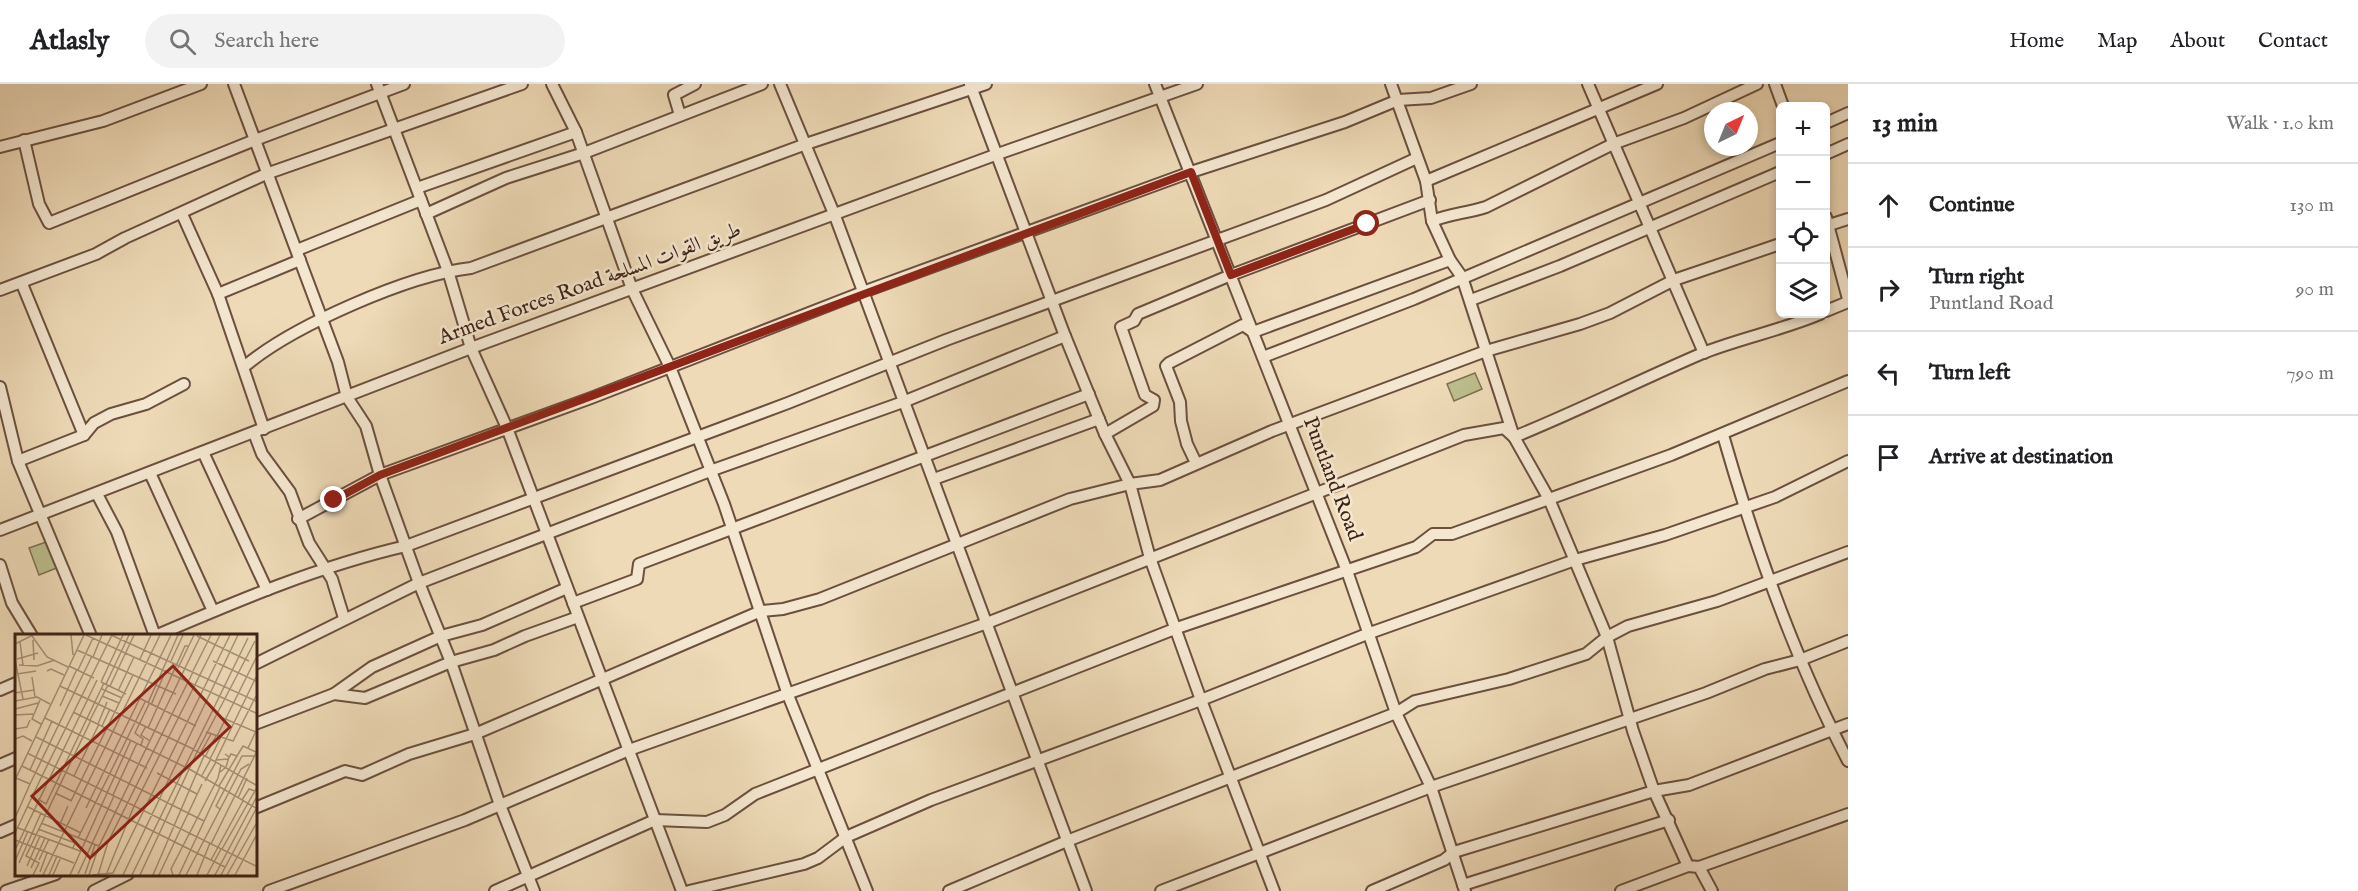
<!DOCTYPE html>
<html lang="en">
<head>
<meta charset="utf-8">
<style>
	:root { --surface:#fff; --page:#f2f2f2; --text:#202124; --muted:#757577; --line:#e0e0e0 }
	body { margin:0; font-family:"IM FELL English",Amiri,serif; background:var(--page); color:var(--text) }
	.controls { position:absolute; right:18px; top:18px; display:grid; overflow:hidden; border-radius:9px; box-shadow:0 3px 9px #0003 }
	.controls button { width:54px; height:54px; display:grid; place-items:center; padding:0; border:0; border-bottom:2px solid var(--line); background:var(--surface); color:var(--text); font:30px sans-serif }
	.compass { position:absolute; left:1704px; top:18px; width:54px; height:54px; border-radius:50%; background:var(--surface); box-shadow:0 3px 9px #0003; rotate:43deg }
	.stop { position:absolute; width:18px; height:18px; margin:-14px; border:4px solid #8f2418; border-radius:50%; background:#fff }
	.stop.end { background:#8f2418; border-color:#fff; box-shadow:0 2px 6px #0008 }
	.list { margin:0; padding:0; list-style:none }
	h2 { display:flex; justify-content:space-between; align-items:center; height:78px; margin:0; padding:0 24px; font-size:26px }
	h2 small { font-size:20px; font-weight:400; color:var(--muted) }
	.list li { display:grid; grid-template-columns:39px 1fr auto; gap:18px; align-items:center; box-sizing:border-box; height:84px; padding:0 24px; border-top:2px solid var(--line) }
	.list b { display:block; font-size:22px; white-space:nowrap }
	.list p { margin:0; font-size:20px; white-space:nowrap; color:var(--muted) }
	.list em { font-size:20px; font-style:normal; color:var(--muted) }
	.icon { flex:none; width:33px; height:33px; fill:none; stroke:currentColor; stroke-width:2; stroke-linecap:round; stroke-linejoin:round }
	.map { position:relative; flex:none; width:1848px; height:807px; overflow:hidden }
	header { display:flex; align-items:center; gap:36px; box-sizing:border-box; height:84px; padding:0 30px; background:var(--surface); border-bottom:2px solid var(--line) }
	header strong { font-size:28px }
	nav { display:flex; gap:33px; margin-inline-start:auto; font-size:21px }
	.search { width:420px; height:54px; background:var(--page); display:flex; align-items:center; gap:15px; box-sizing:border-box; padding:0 21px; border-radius:33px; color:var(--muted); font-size:22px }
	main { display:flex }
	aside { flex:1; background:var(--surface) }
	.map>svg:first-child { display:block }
	.green { fill:#bcbe8c; stroke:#7e7052; stroke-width:1.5 }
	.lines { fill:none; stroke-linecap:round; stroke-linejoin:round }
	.minor-casing { stroke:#6b503f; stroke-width:14 }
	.minor { stroke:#f4e7d0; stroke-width:10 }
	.route { stroke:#8f2418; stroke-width:8 }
	.labels { text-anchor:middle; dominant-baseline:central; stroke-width:5; stroke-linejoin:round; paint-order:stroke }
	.street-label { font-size:21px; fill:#3f2217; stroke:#f4e7d0 }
	.inset-road { fill:none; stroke:#a89077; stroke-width:1.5 }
	.view { fill:#8f2418; fill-opacity:0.15; stroke:#8f2418; stroke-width:3 }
	.inset-edge { fill:none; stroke:#3f2217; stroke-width:3 }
</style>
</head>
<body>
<header>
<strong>Atlasly</strong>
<div class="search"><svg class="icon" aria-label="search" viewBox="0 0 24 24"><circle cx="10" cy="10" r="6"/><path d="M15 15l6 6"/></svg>Search here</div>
<nav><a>Home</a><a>Map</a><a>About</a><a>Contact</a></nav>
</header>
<main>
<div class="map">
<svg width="1848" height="807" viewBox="0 0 1848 807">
	<rect width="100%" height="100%" fill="#eedab7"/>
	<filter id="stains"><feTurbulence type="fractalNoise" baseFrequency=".00333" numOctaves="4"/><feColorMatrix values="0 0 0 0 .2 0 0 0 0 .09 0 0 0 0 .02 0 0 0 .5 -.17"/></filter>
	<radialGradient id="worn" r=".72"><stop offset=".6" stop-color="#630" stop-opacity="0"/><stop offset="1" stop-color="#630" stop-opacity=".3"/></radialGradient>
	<g class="green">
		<path d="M1475,289L1482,305L1454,317L1447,300Z"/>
		<path d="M49,457L59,483L39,491L29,464Z"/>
	</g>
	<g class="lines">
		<defs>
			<g id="minor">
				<path d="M234,0L338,278L347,313L366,342L380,391L419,499L451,578L500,721L534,807"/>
				<path d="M377,0L448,187L471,264L507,344L682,807"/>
				<path d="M552,0L576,48L632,205L670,283L724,420L788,611L867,807"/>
				<path d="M780,0L835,132L1086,807"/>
				<path d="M970,0L1065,252L1105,350L1130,400L1150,474L1201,616L1274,807"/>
				<path d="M1155,0L1347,487L1396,629L1431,703L1465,807"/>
				<path d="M1391,0L1426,97L1432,137L1450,176L1462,193L1514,353L1549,415L1607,553L1633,647L1654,707L1688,782L1699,783L1712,807"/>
				<path d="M1588,0L1704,269"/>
				<path d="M1775,0L1783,22"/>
				<path d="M680,31L674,11L695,0"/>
				<path d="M1826,39L1848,29"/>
				<path d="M24,56L39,120L49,139L255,56L404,0"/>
				<path d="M0,63L103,37L201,0"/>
				<path d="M1826,70L1848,60"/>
				<path d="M1426,97L1657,0"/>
				<path d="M417,104L576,48"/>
				<path d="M182,130L218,210L264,345"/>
				<path d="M426,130L506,94L584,69L762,0"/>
				<path d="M1826,133L1848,215"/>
				<path d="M1432,137C1450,130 1467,129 1486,123L1613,60L1684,34L1757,0"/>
				<path d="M1826,142L1848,135"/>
				<path d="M297,166L421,116"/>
				<path d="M22,200L84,351"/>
				<path d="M0,206L96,170L125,154L266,90L522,0"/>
				<path d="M218,210L300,176"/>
				<path d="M1471,216L1560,182L1780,88"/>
				<path d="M1826,227L1848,218"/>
				<path d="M1263,273L1414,215L1780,59"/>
				<path d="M245,282C293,242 408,191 471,184L806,60L986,0"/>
				<path d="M0,303L18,377L91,552"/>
				<path d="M254,349L262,370L290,408L309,459L332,495L344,534"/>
				<path d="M1105,350L1153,322L1154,316L1145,311L1121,243L1134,237L1138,230L1231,191L1430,116"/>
				<path d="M1723,351C1755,463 1794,574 1848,677"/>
				<path d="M203,368L267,506"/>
				<path d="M18,377L84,351L94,339L111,330L146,320L184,300"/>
				<path d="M1196,379L1187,360L1181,337L1180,318L1166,282L1169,279L1243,241L1253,248L1450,176"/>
				<path d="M150,389L213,527"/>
				<path d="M934,395L1099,335"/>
				<path d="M97,410L117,448L155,552"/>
				<path d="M298,435L380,391L591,314L863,208L1191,88L1345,38L1398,16L1431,14L1471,0"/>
				<path d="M0,446L471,264L995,71L1197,0"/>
				<path d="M0,481L12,519L32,552"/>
				<path d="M573,519L637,495L639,480L1089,310"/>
				<path d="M155,552C237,517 319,482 406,462L788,319L946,256L1326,116L1417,74"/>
				<path d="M255,580L419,499L710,387L903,318L1065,252"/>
				<path d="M0,606L16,599"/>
				<path d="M334,610L372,583L441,552L482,541L567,504"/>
				<path d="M255,640L334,610L365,614L451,578L494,566L525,552L578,533"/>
				<path d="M0,681L16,674"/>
				<path d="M255,724L345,687L362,691L409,670L475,650L761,527L783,525L820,515L1070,415L1130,400L1160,396L1272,347L1486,267L1580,240L1610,229L1674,196L1780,160"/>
				<path d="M0,748L16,741"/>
				<path d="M1699,783L1848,730"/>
				<path d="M1463,801L1669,736"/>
				<path d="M6,807L56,790"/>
				<path d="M94,807L128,790"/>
				<path d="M269,807L465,736L629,666L987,539L1464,351L1504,344L1514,353C1578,327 1640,296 1703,269C1741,254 1782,246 1820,230"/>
				<path d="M495,807L655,736L707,738L725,731L755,710L1177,544L1416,463L1433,450H1452L1671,371L1848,297"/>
				<path d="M689,807L804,780L818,774L846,753L931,716L1201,616L1367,550L1575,476L1665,451L1775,413L1848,377"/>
				<path d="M949,807L1067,757L1396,629L1415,617L1509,595L1586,570L1607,553L1628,542L1717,517L1848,468"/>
				<path d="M1161,807L1431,703L1706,609L1765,585L1800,576L1848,557"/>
				<path d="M1372,807L1444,776L1454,768L1654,707L1689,701L1848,640"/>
				<path d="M1621,807L1688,782"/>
			</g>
		</defs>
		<use href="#minor" class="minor-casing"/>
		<use href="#minor" class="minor"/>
	</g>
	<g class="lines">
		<path class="route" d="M334,416L380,391L1191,88L1231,191L1367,140"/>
	</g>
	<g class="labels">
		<g class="street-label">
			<text transform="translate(590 200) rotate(-20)">Armed Forces Road طريق القوات المسلحة</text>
			<text transform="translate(1332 395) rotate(69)">Puntland Road</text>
		</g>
	</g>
	<g transform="translate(15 550)">
		<rect width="242" height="242" fill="#eedab7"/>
		<path class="inset-road" d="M56,1L58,21M71,1L241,79M96,1L241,67M17,2L32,23L53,33M182,2L234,27M18,6L19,26M5,8L8,31M0,10L18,1M62,16L161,60M78,23L87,1M2,25L23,19M125,25L136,1M0,26L8,65M156,27L168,1M198,27L241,47M4,31L22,32L40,26M54,32L79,44M163,34L179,1M63,36L78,4M32,37L36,35L49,41M178,37L196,1M2,40L21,37M17,43L20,63M86,48L111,60M86,48L108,1M91,50L114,1M45,52L176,114L241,151M95,52L119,1M87,55L107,64M103,57L119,23M0,59L19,56M87,62L104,69M124,64L181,92M25,66L17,85L26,90M0,67L22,63L35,70M133,69L163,1M136,71L151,36M45,72L62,35M0,75L23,69M58,78L176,136L241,174M0,81L18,80M30,84L132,134M208,84L241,98M75,86L93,51M83,90L92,68M87,92L95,75M131,92L126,101L135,107M133,94L170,12H173M0,95L12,93L15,86M191,98L218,107L241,62M202,102L241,24M21,103L189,187M0,105L8,102L17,107M126,111L128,105L120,99L134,70M233,114L241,97M12,119L241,232M185,120L196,100M190,123L201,102M195,125L206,103M201,126L213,125L216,120L222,122L228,112L241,118M200,128L241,43M7,132L210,233M15,136L37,87M142,139L182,160M204,139L211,133L214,123L210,120M27,142L97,1M59,142L84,90M186,143L196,125M0,146L69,1M190,147L201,128M15,150L77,22M204,152L222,122M40,159L57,167M98,161L122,109M223,164L232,144M23,165L31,170L89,49M227,166L234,155L240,157M56,167L118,41M13,173L66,199M71,174L156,1M206,176L201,172L227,122H240M0,184L15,150L1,144M26,189L84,212L186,1M45,190L53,172M3,194L65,217M23,195L60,209L58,214M0,199L27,142M63,204L130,68M0,206L59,229M196,210L241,119M207,215L241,155M0,216L82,46M24,226L34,205M196,226L228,167M0,227L13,197M4,229L26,179M12,232L25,202M16,234L30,204M25,238L32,219M63,240L99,162M70,240L80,211M18,241L24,229L11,222L76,86M28,241L145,1M34,241L42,222M38,241L46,223M55,241L116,106M74,241L84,212M77,241L98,239L215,1M83,241L93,208L178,38M91,241L119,172L205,1M108,241L223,1M117,241L233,4M125,241L182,118L240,7M138,241L189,122M144,241L187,150M158,241L156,235L203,144L206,131M164,241L205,153M171,241L226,135L234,130M182,241L195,209M192,241L206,215M200,241L241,164M206,241L241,175M212,241L241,190M220,241L241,202"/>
		<path class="view" d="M158,32L215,93L75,224L17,162Z"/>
		<rect width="242" height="242" class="inset-edge"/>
	</g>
	<rect width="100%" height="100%" filter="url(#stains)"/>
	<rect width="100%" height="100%" fill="url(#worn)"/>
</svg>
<div class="controls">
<button>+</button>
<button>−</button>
<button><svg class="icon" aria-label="locate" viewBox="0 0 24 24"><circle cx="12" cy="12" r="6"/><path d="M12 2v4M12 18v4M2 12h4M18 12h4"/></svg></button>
<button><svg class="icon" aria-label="layers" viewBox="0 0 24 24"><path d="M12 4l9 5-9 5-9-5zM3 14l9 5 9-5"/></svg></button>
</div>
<svg class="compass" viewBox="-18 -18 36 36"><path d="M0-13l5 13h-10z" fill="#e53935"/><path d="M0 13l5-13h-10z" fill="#757577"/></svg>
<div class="stop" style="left:1367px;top:140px"></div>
<div class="stop end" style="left:334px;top:416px"></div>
</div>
<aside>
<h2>13 min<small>Walk · 1.0 km</small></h2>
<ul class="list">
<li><svg class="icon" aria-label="ahead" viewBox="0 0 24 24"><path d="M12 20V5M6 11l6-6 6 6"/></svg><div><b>Continue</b></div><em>130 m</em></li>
<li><svg class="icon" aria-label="right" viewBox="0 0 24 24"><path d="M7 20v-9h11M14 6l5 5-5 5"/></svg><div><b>Turn right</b><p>Puntland Road</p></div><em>90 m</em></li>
<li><svg class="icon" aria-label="left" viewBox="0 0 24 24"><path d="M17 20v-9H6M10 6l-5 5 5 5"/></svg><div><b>Turn left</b></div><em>790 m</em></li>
<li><svg class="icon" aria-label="arrive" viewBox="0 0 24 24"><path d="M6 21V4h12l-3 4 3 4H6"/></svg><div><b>Arrive at destination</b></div></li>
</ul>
</aside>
</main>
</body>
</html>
